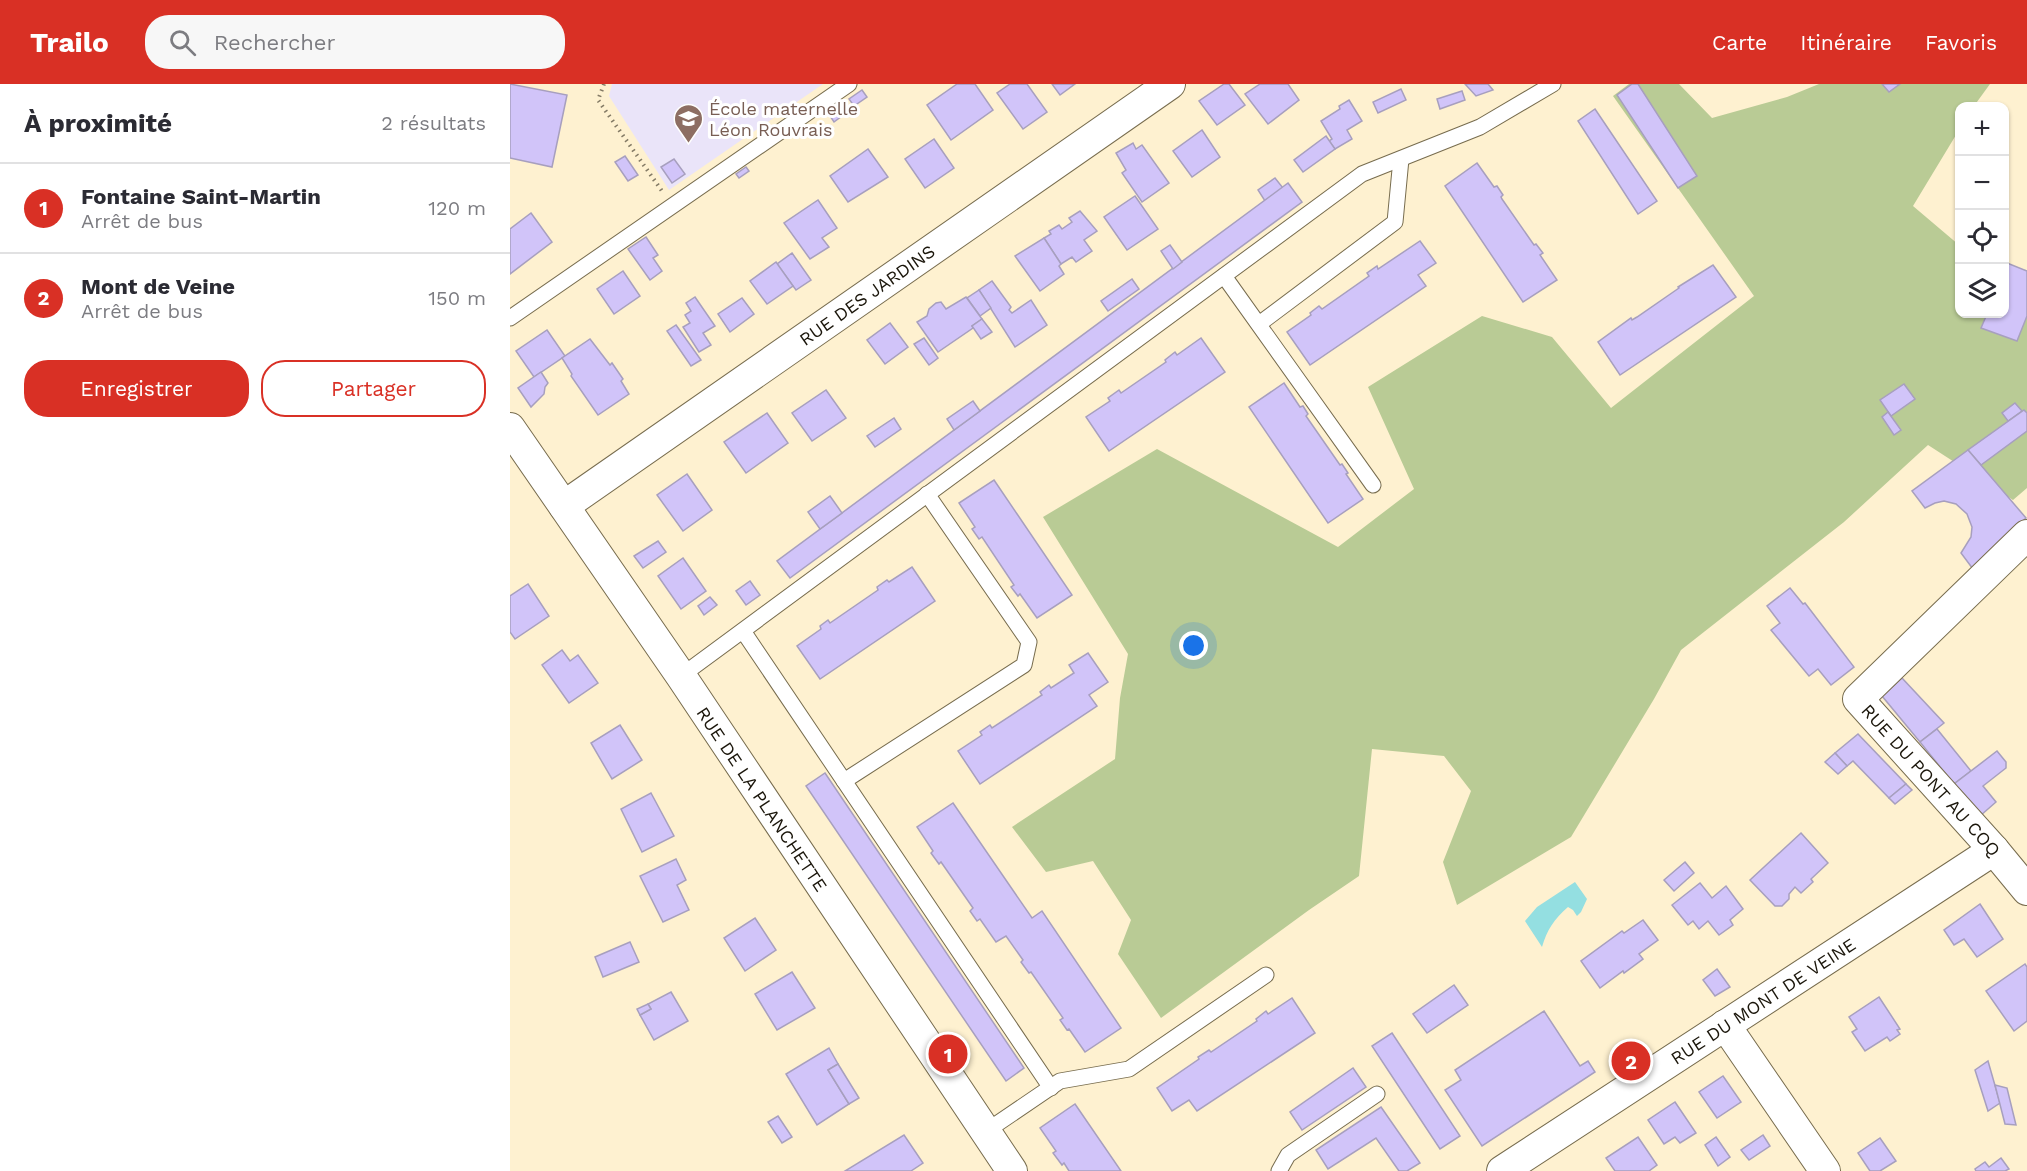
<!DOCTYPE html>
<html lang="fr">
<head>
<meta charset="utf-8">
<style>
	:root { --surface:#fff; --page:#f7f7f7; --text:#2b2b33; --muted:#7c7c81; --line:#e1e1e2; --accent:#d93025 }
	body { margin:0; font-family:"Work Sans",sans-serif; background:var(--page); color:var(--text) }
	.controls { position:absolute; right:18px; top:18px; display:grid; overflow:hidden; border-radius:12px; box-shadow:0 2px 4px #0004 }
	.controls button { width:54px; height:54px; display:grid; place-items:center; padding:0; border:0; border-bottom:2px solid var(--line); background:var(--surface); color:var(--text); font:30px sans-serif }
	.you { position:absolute; left:684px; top:562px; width:21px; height:21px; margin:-15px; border:4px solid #fff; border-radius:50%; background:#1a73e8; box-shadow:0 0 0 9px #1a73e833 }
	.badge { display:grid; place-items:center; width:39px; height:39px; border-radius:50%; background:var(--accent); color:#fff; font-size:20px; font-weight:700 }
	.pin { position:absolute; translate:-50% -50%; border:3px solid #fff; box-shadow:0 2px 6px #0006 }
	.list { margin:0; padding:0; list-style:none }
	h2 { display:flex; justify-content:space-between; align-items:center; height:78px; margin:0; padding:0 24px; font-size:26px }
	h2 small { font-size:20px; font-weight:400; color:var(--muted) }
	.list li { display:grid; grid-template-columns:39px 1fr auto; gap:18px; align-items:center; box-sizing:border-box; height:90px; padding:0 24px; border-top:2px solid var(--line) }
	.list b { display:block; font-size:22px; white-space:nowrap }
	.list p { margin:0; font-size:20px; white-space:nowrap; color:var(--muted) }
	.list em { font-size:20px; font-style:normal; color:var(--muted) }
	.actions { display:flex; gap:12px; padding:18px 24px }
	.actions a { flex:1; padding:14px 0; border:2px solid var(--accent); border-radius:24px; text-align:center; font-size:21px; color:var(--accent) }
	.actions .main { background:var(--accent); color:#fff }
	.icon { flex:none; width:33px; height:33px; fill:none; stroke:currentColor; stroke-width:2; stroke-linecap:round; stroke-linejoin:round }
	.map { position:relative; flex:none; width:1517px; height:1087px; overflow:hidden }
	header { display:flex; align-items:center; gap:36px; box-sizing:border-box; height:84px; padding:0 30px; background:var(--accent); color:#fff }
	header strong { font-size:28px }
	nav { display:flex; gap:33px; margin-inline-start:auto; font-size:21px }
	.search { width:420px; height:54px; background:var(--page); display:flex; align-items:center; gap:15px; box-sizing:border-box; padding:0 21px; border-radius:24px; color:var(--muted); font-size:22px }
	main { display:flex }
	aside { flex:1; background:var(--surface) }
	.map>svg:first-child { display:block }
	.education { fill:#eae4f9 }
	.forest { fill:#b9cb95 }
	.water { fill:#94dfe1 }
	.building { fill:#d1c4f9; stroke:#a79fbe; stroke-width:1.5 }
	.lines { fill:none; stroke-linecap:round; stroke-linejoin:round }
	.lane-casing { stroke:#776c4e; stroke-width:17 }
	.street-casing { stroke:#776c4e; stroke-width:32 }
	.path { stroke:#837a65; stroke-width:4; stroke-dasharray:1.5 4.5; stroke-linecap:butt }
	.lane { stroke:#fff; stroke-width:15 }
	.street { stroke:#fff; stroke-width:30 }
	.labels { text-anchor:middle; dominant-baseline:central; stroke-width:6; stroke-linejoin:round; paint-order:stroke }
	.education-label { font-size:18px; fill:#785e54; stroke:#fff; text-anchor:start }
	.street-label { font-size:18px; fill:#1a150a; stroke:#fff }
</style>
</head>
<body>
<header>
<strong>Trailo</strong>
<div class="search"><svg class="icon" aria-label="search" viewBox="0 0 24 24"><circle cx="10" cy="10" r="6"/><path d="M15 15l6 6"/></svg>Rechercher</div>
<nav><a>Carte</a><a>Itinéraire</a><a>Favoris</a></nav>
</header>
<main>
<aside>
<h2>À proximité<small>2 résultats</small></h2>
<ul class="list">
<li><span class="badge">1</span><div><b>Fontaine Saint-Martin</b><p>Arrêt de bus</p></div><em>120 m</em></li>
<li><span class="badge">2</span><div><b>Mont de Veine</b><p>Arrêt de bus</p></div><em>150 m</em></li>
</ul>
<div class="actions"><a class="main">Enregistrer</a><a>Partager</a></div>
</aside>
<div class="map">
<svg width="1517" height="1087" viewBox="0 0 1517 1087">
	<rect width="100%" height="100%" fill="#fef1d0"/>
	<path class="education" d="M102,0H313L159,106L99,12Z"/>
	<path class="forest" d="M1119,0H1169L1202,34L1277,13L1309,0H1480L1464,22H1450L1449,46L1403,122L1449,161L1450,230H1494L1495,184L1517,186V404L1503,416L1418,361L1334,438L1171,566L1144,615L1061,753L947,821L933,778L961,707L934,672L862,665L849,792L799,826L651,934L608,870L621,836L583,777L536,788L502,743L605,675L610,614L618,570L533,433L647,365L828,463L904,405L858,303L972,232L1042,253L1101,324L1244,212L1103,12Z"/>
	<path class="water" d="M1065,798L1077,815L1071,828L1067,832L1063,826L1058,823C1044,835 1037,846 1032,863L1015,837L1027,823Z"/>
	<g class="building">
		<path d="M0,0L57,11L42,83L0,74Z"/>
		<path d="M447,0H465L483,26L441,56L417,21Z"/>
		<path d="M500,0H517L537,28L513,45L487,9Z"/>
		<path d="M542,0H565L550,11Z"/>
		<path d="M714,0H719L735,21L707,41L689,17Z"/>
		<path d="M750,0H778L789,16L758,40L735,10Z"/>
		<path d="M955,0H978L983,6L966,12Z"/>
		<path d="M1122,0H1128L1187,92L1168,104L1107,11Z"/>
		<path d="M1372,0H1390L1379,8Z"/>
		<path d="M891,5L896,16L868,29L863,18Z"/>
		<path d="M352,6L357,13L344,22L339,15Z"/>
		<path d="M952,7L955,16L930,25L927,15Z"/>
		<path d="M839,16L852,37L837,46L842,55L825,65L819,57L822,55L811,37L830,25L829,22Z"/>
		<path d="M334,18L340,26L324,38L318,29Z"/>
		<path d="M1085,25L1147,117L1128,130L1068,37Z"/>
		<path d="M692,46L710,73L682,93L663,67Z"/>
		<path d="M816,52L825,65L793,88L784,76Z"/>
		<path d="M424,55L444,84L415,104L395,75Z"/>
		<path d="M623,59L626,65L632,61L659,99L632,118L612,89L616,86L606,69Z"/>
		<path d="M358,65L378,93L338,118L320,92Z"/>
		<path d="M115,72L128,91L118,97L105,78Z"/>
		<path d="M164,75L175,90L162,99L151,83Z"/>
		<path d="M967,79L984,103L987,102L993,111L991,113L992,115L1024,161L1026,160L1033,169L1030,171L1047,196L1013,218L935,102Z"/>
		<path d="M236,83L239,87L229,94L226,90Z"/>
		<path d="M765,94L773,104L755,117L748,106Z"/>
		<path d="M778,99L792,118L280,494L267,477Z"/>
		<path d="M625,112L648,145L617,166L594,133Z"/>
		<path d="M308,116L327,144L312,154L319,163L300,175L274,139Z"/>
		<path d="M570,127L587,147L574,156L582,167L566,178L562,173L551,180L534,154L541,150L539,147L549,141L552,145L562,138L559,134Z"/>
		<path d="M21,129L42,158L0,190V145Z"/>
		<path d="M136,153L148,171L143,174L152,187L140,196L118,165Z"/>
		<path d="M534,154L551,180L549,182L554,190L530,207L505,172Z"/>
		<path d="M910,157L926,179L908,191L916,202L800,281L777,248L801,231L800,229L809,222L812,225L859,192L857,189L867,182L868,185Z"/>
		<path d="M660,161L672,178L663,185L651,167Z"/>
		<path d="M282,169L301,196L286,206L267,180Z"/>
		<path d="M266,178L283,202L257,220L240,197Z"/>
		<path d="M1497,179L1517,187V232L1507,257L1471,244L1477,230H1494V186Z"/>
		<path d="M1203,181L1226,213L1110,291L1088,258L1121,234L1122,236L1127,233L1169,204L1168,203Z"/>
		<path d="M113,187L130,212L104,230L87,205Z"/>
		<path d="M622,195L629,205L598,227L591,217Z"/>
		<path d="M482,197L501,223L499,226L502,229L521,216L537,241L505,263L469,206Z"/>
		<path d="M469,206L481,224L470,232L457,214Z"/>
		<path d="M185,213L205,242L193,249L201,261L189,268L173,243L180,239L175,231L181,227L176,219Z"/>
		<path d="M456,213L472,235L462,242L463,244L428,268L407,238L417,232L419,225L426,219L431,218L436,225Z"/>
		<path d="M232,214L244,230L220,248L208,230Z"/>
		<path d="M472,235L482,248L471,255L462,242Z"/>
		<path d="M380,239L398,263L375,280L357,256Z"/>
		<path d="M166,241L191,276L181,282L157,247Z"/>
		<path d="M37,246L55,272L24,293L6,267Z"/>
		<path d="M414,254L428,274L419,281L404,260Z"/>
		<path d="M691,254L715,288L599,367L576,333L600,317L598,314L609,306L611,309L656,278L655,276L665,268L667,271Z"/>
		<path d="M80,255L100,281L102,279L113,295L111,297L119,310L88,331L61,292L62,290L52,274Z"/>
		<path d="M31,288L38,299L35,303L34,310L21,323L8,304Z"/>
		<path d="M774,299L790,323L793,322L798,330L796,332L830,381L832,380L838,389L836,390L853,415L818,439L739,323Z"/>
		<path d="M1394,300L1405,315L1381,332L1370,316Z"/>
		<path d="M316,306L336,334L302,357L282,329Z"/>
		<path d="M463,317L470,327L444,346L437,335Z"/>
		<path d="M1505,319L1512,327L1498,337L1492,329Z"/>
		<path d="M1514,326L1517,329V347L1471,381L1458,366Z"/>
		<path d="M1378,328L1391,346L1384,351L1372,333Z"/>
		<path d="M257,329L278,359L236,389L214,358Z"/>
		<path d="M384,334L391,345L365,363L357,352Z"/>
		<path d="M1458,366L1516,434L1463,485L1451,469L1461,453L1462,443L1457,430L1446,420L1434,417L1425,419L1415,424L1402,407Z"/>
		<path d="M177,390L202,426L173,447L147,411Z"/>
		<path d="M484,396L562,511L527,534L510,510L508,512L501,503L504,501L472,453L469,455L462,445L465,443L449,419Z"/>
		<path d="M320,412L332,429L310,445L298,428Z"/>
		<path d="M148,457L156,468L133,484L124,472Z"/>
		<path d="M173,474L196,507L171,525L148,492Z"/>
		<path d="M402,483L425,517L310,595L287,562L311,545L310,542L318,536L320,539L368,506L367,503L377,496L379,498Z"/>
		<path d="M240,497L250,511L236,521L226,507Z"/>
		<path d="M18,500L39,532L5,555L0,548V512Z"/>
		<path d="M1280,504L1293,520L1295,519L1344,583L1321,601L1308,585L1299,592L1261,546L1270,539L1257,522Z"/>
		<path d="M200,513L207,521L194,531L188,522Z"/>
		<path d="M52,566L60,577L68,571L88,599L59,619L32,581Z"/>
		<path d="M578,569L598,598L579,611L587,622L470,700L448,667L472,651L470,648L480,641L482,644L532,611L530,608L539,601L541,604L564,589L559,581Z"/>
		<path d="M1392,594L1434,639L1410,658L1372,612Z"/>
		<path d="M110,641L132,676L102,695L81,659Z"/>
		<path d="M1427,645L1461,687L1444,700L1410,658Z"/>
		<path d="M1348,650L1396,700L1379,714L1343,677L1337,682L1325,669Z"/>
		<path d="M1487,667L1496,678V684L1473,702L1486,718L1470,732L1444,700Z"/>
		<path d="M1325,669L1337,682L1328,690L1315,678Z"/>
		<path d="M315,689L514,984L496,997L296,702Z"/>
		<path d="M1396,700L1402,706L1385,720L1379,714Z"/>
		<path d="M141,709L164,752L132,768L111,725Z"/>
		<path d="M443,719L522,834L532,827L611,944L575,968L559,945L557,946L550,936L553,934L521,888L519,889L511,878L513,876L496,852L486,858L470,835L467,837L460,827L463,824L431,778L429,780L421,769L423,767L407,743Z"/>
		<path d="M1291,749L1318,779L1301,795L1303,798L1291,809L1285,803L1279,810V815L1272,822H1265L1240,796Z"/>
		<path d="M166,775L176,796L167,801L179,826L153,838L130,792Z"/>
		<path d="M1175,778L1184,789L1164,807L1154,796Z"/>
		<path d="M1190,799L1202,814L1216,802L1233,825L1220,836L1223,841L1209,851L1198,837L1189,845L1183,837L1178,841L1162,821Z"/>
		<path d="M1470,820L1493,855L1467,873L1454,855L1444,861L1434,846Z"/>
		<path d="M245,834L266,866L235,887L214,854Z"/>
		<path d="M1133,836L1148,856L1129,870L1133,875L1114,889L1113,887L1090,904L1071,877L1112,847L1114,849Z"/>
		<path d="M120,858L129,878L93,893L85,873Z"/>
		<path d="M1515,880L1517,883V937L1504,947L1476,907Z"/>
		<path d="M1207,885L1220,903L1205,912L1193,896Z"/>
		<path d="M282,888L305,924L267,946L245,910Z"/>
		<path d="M944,901L958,921L917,949L903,930Z"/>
		<path d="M161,908L178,937L144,956L130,931L141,925L138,920Z"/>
		<path d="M1369,913L1390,945L1387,946L1390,950L1380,957L1377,953L1355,967L1342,948L1347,945L1339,933Z"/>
		<path d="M782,914L805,949L687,1027L679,1016L662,1027L647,1004L689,975L688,973L699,966L701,968L747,937L746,935L756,927L758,930Z"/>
		<path d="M138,920L141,925L130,931L127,925Z"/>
		<path d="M1034,927L1070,982L1078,977L1085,988L972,1062L935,1006L951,996L945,986Z"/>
		<path d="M882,949L950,1052L930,1065L862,962Z"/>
		<path d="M319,964L328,980L318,986L339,1020L307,1041L276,990Z"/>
		<path d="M1478,977L1490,1019L1478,1027L1465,986Z"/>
		<path d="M328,980L349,1014L339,1020L318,986Z"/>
		<path d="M843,984L856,1003L792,1046L780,1028Z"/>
		<path d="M1213,992L1231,1018L1207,1034L1189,1008Z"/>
		<path d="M1485,1001L1497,1004L1506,1041L1495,1040Z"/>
		<path d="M1165,1018L1186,1049L1170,1059L1165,1053L1154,1060L1138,1036Z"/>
		<path d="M565,1020L611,1087H559L554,1079L552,1081L543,1069L546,1067L530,1044Z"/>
		<path d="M871,1023L910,1079L897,1087H889L866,1054L818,1085L806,1066Z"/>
		<path d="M268,1032L282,1053L272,1059L258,1038Z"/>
		<path d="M394,1051L413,1079L401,1087H335Z"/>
		<path d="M1253,1051L1260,1062L1239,1076L1231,1066Z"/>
		<path d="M1128,1053L1147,1081L1139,1087H1105L1096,1074Z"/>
		<path d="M1206,1053L1220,1073L1208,1082L1195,1061Z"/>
		<path d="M1370,1054L1386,1077L1370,1087H1360L1348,1069Z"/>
		<path d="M1491,1074L1499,1085L1495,1087H1466L1465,1085L1475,1078L1479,1083Z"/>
	</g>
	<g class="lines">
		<defs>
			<g id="lane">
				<path d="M714,192L863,401"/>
				<path d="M0,234L339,0"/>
				<path d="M749,240L885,138L891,75"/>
				<path d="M233,547L541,1004"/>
				<path d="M171,592L852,90L970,43L1043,0"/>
				<path d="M334,697L514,581L519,558L417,410"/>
				<path d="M475,1048L550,997L619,985L756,891"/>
				<path d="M769,1087L778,1071L867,1010"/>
			</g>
			<g id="street">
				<path d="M0,344L171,592L502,1087"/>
				<path d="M54,422L660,0"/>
				<path d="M1517,451L1348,615L1484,766L1517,806"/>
				<path d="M1215,941L1315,1087"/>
				<path d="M992,1087L1484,766"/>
			</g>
		</defs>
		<use href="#lane" class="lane-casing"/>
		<use href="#street" class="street-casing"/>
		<path class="path" d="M94,0L88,16L152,107"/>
		<use href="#lane" class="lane"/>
		<use href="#street" class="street"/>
	</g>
	<defs>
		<symbol id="school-pin" viewBox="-11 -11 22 30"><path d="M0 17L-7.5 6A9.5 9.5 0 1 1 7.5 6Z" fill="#8d6e63" stroke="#fff"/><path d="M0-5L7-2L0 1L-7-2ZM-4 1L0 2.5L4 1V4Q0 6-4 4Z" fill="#fff"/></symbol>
	</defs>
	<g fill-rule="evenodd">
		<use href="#school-pin" x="162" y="18" width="33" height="45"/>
	</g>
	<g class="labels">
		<g class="education-label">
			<text x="199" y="24">École maternelle<tspan x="199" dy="21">Léon Rouvrais</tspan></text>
		</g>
		<g class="street-label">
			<text transform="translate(357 211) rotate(-35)">RUE DES JARDINS</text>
			<text transform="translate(1421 696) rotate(48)">RUE DU PONT AU COQ</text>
			<text transform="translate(252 715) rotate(56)">RUE DE LA PLANCHETTE</text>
			<text transform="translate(1253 917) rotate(-33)">RUE DU MONT DE VEINE</text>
		</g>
	</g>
</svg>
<div class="controls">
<button>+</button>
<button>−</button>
<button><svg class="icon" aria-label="locate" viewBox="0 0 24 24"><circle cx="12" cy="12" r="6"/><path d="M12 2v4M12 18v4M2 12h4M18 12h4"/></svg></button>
<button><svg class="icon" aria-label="layers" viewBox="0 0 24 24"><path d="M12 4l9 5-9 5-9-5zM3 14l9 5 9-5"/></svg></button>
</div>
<div class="you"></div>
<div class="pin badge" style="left:438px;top:970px">1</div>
<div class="pin badge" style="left:1121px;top:977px">2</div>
</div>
</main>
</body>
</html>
